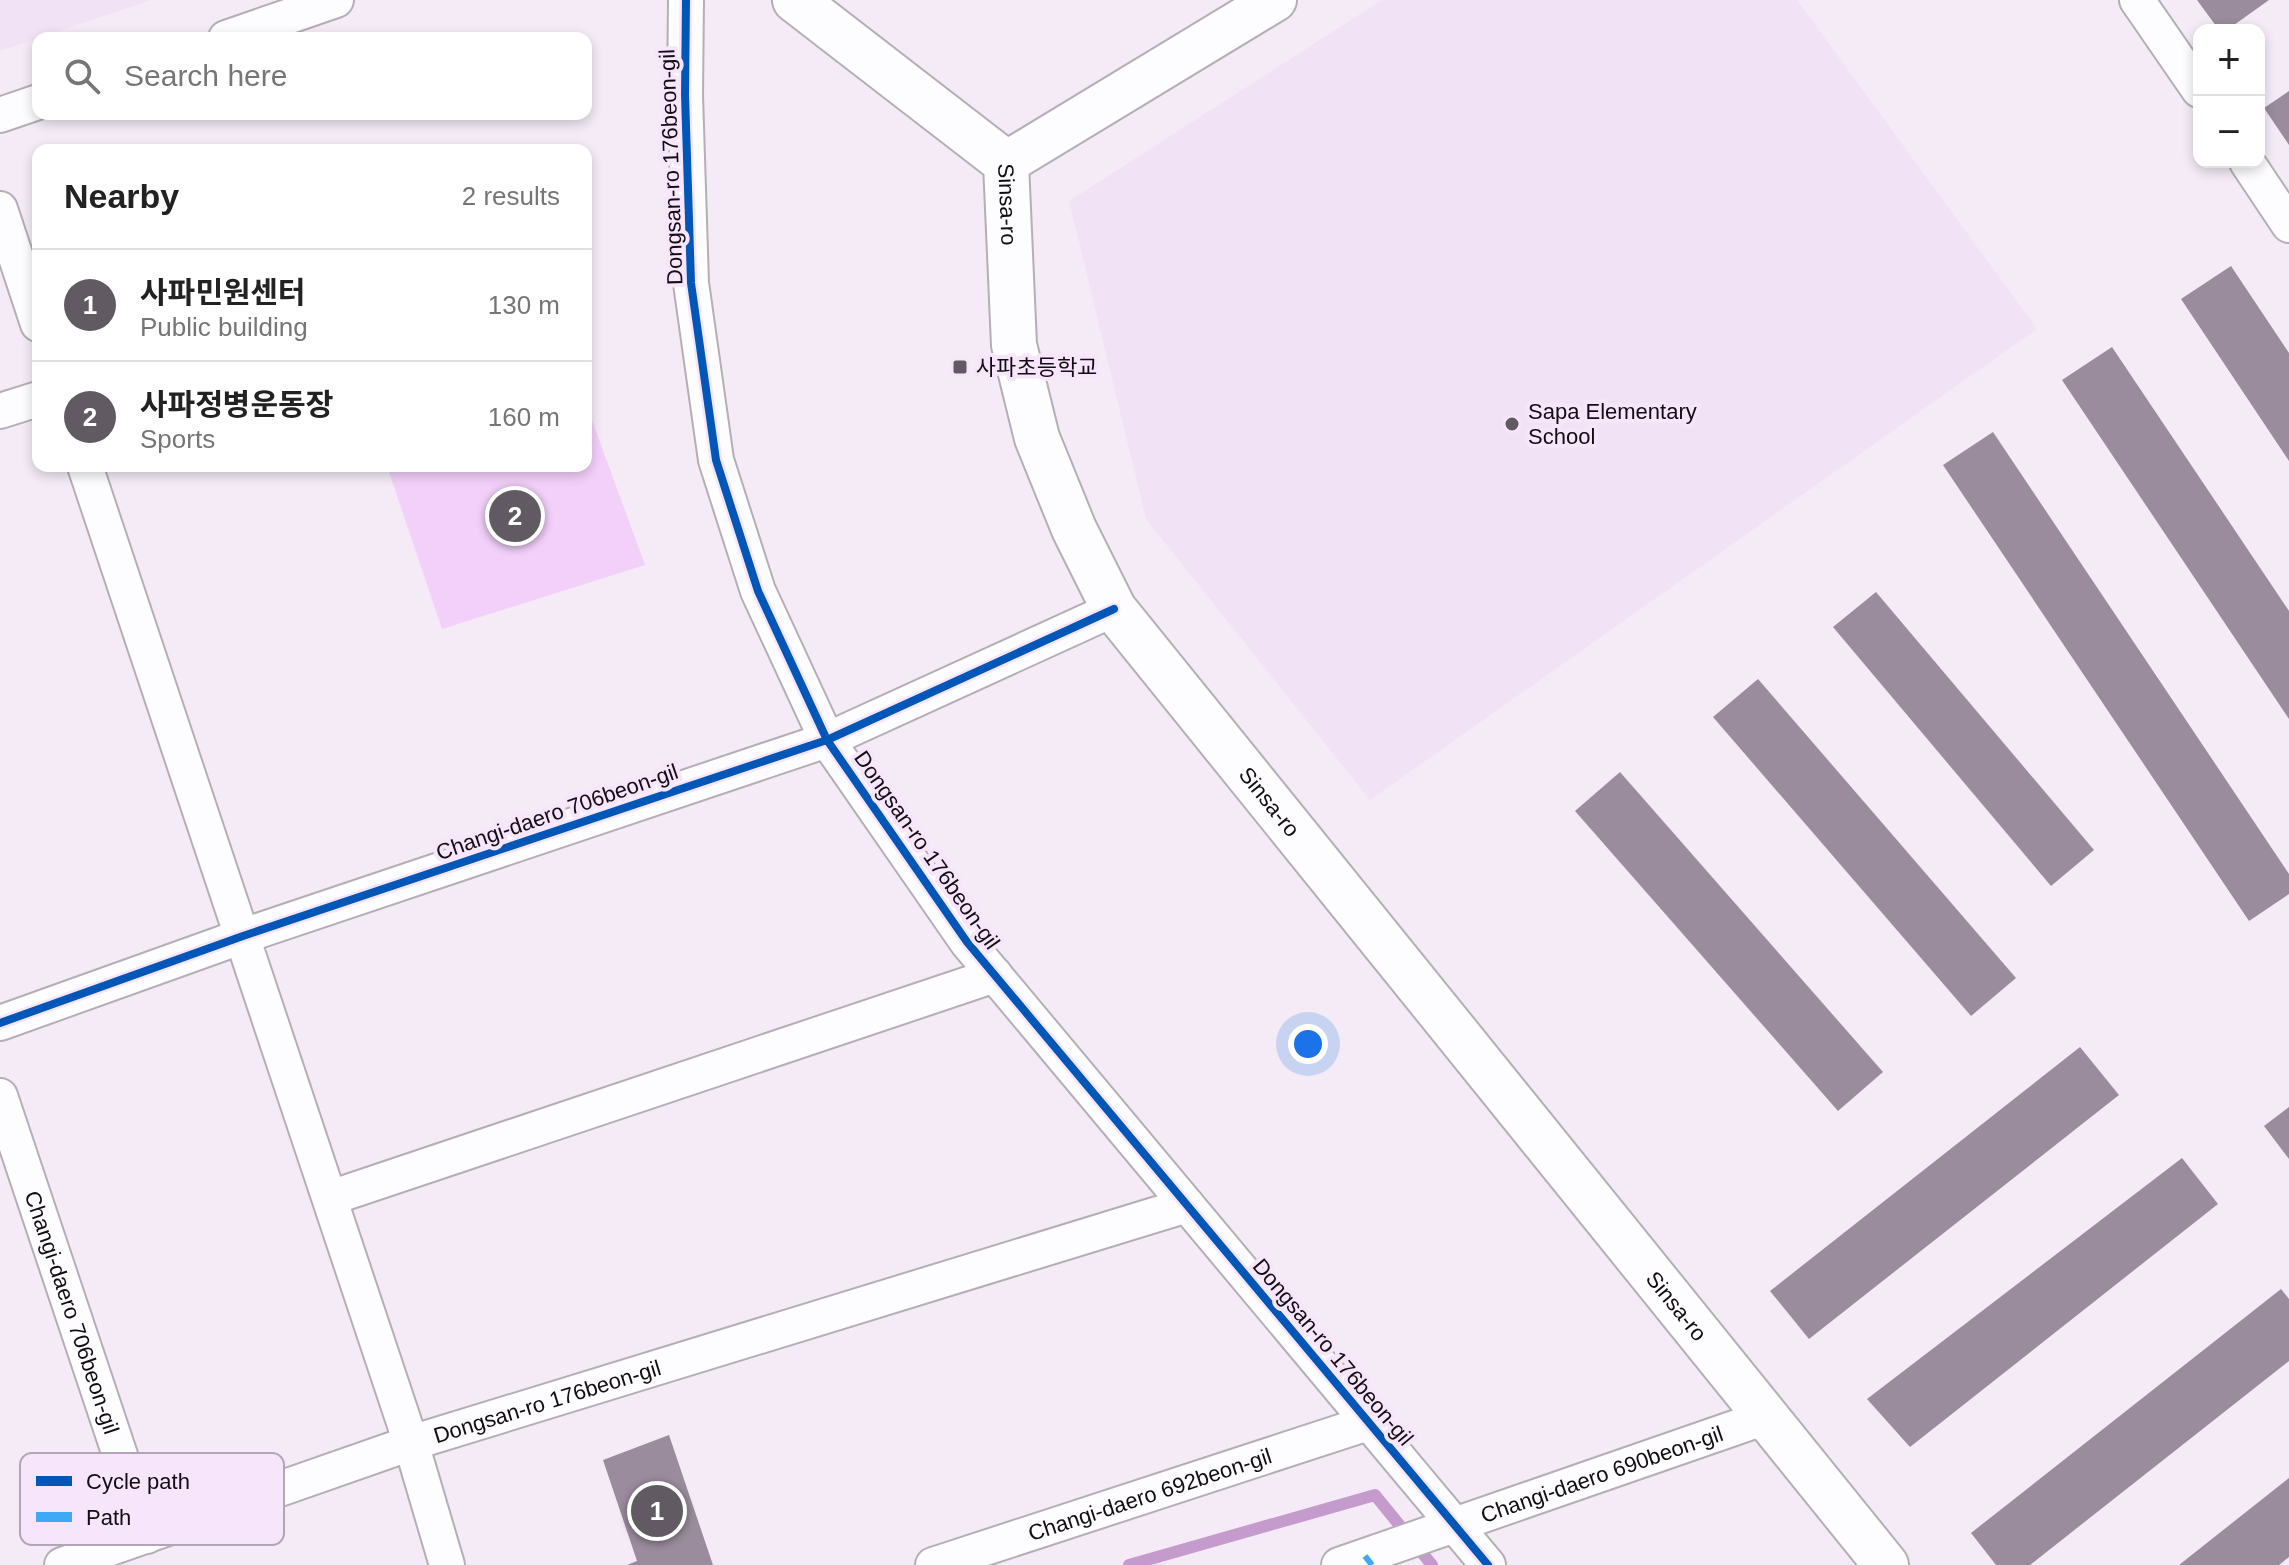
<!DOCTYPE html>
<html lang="en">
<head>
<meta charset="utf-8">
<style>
	:root { --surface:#fff; --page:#f2f2f2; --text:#222; --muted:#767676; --line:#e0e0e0; --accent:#615a62 }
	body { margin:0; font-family:Helvetica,"Noto Sans KR",sans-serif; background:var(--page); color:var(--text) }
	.controls { position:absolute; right:24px; top:24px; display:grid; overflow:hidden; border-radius:16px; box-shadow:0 4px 12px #0003 }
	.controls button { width:72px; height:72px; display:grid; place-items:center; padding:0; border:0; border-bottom:2px solid var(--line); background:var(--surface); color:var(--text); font:40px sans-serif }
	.you { position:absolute; left:1308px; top:1044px; width:28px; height:28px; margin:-20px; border:6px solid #fff; border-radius:50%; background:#1a73e8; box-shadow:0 0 0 12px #1a73e833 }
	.badge { display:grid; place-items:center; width:52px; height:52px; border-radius:50%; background:var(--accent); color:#fff; font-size:26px; font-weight:700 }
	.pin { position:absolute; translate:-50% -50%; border:4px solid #fff; box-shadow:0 2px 8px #0006 }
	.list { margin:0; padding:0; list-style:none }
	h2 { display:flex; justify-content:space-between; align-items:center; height:104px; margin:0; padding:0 32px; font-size:34px }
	h2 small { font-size:26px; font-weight:400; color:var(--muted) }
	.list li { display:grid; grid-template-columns:52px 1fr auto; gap:24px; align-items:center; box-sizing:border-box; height:112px; padding:0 32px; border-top:2px solid var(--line) }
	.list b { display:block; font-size:30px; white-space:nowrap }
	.list p { margin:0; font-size:26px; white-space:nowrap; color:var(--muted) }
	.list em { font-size:26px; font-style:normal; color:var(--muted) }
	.icon { flex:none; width:44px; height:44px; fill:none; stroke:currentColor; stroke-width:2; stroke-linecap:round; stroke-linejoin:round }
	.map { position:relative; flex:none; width:2289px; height:1565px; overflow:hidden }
	.search { position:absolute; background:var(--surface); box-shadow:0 4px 12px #0003; left:32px; top:32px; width:560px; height:88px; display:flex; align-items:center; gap:20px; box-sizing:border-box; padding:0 28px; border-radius:16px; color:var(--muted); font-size:30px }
	.panel { position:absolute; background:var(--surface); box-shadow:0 4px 12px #0003; left:32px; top:144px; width:560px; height:328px; border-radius:16px }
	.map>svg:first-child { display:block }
	.built { fill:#f2e2f5 }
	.green { fill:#f3d0fa }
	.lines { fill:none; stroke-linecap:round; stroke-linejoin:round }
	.stream { stroke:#c59bcd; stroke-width:12 }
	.building { fill:#9a8c9c }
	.minor-casing { stroke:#b5aeb6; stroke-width:38 }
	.tertiary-casing { stroke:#b5aeb6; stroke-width:46 }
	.secondary-casing { stroke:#b5aeb6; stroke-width:48 }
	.minor { stroke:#fdfcfe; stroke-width:34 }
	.tertiary { stroke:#fdfcfe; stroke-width:42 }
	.secondary { stroke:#fdfcfe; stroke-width:44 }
	.quiet { stroke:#3fa9f5; stroke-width:6; stroke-dasharray:12 6; stroke-linecap:butt }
	.cycleway-casing { stroke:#f7e6fb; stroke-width:13 }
	.cycleway { stroke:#0057b8; stroke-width:8 }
	.poi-dot { fill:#615a62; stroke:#f7e6fb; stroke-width:3 }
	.labels { text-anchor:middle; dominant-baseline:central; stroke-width:8; stroke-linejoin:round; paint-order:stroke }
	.street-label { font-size:22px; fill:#120c13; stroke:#f7e6fb }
	.poi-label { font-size:22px; fill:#120c13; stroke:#f7e6fb; text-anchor:start }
	.key { fill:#f7e6fb; stroke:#b2a5b5; stroke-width:2 }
	.key-label { font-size:22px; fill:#120c13 }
</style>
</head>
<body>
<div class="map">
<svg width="2289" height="1565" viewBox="0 0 2289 1565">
	<rect width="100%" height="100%" fill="#f4ebf6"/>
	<g class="built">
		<path d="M0,0H151L0,51Z"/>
		<path d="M1382,0H1797L2037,329L1370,800L1146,519L1069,201Z"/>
	</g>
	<path class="green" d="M586,404L645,565L442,629L387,466H586Z"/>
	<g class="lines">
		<path class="stream" d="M1129,1565L1375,1495L1432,1565"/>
	</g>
	<g class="building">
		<path d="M2197,0H2269L2227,30H2219Z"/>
		<path d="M2289,91V145L2264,108Z"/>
		<path d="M2231,266L2289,353V461L2181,299Z"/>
		<path d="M2112,347L2289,611V719L2062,380Z"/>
		<path d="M1993,432L2289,874V894L2249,921L1943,465Z"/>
		<path d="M1876,592L2094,850L2051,886L1833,627Z"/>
		<path d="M1758,679L2016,978L1971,1016L1713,717Z"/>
		<path d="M1620,772L1883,1072L1838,1111L1575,811Z"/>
		<path d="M2080,1047L2119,1095L1809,1339L1770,1291Z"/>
		<path d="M2289,1107V1159L2264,1126Z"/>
		<path d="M2182,1158L2218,1204L1910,1447L1867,1399Z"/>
		<path d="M2281,1289L2289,1299V1361L2030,1565H1996L1971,1533Z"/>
		<path d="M669,1435L713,1565H627L637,1561L603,1460Z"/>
		<path d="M2289,1478V1557L2279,1565H2179Z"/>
	</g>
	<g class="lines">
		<defs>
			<g id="minor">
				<path d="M686,0L685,95L691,283L716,460L758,591L827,740L967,942L1488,1565"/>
				<path d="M2137,0L2199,90"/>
				<path d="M226,38L336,0"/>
				<path d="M0,115L38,102"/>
				<path d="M2247,162L2289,225"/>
				<path d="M0,209L38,324"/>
				<path d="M0,411L38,399"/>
				<path d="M85,466L411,1443L447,1565"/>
				<path d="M0,1023L243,936L827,740L1114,609"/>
				<path id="s1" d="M0,1096L147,1536"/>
				<path d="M330,1198L995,975"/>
				<path id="s2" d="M62,1565L411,1443L1187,1205"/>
				<path id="s3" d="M933,1565L1368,1423"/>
				<path id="s4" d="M1339,1565L1766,1417"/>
			</g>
			<path id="tertiary" d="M1006,163L1275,0"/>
			<g id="secondary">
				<path id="s5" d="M795,0L1006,163L1014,345L1037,438L1074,529L1114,609L1886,1565"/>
			</g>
		</defs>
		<use href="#minor" class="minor-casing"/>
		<use href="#tertiary" class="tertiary-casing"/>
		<use href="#secondary" class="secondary-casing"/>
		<use href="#minor" class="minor"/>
		<use href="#tertiary" class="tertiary"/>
		<use href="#secondary" class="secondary"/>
		<path class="quiet" d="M1365,1556L1372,1565"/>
		<defs>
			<g id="cycleway">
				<path d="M686,0L685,95L691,283L716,460L758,591L827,740L967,942L1488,1565"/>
				<path d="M0,1023L243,936L827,740L1114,609"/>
			</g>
		</defs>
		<use href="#cycleway" class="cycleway-casing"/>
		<use href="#cycleway" class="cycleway"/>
	</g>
	<g class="poi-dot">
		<rect x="952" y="359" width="16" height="16" rx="4"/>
		<circle cx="1512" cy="424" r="8"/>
	</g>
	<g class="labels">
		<g class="street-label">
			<text transform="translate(671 167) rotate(-92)">Dongsan-ro 176beon-gil</text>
			<text stroke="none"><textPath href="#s5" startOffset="308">Sinsa-ro</textPath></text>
			<text stroke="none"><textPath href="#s5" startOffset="980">Sinsa-ro</textPath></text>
			<text transform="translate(557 812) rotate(-19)">Changi-daero 706beon-gil</text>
			<text transform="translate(927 850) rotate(55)">Dongsan-ro 176beon-gil</text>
			<text stroke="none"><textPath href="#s5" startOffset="1628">Sinsa-ro</textPath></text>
			<text stroke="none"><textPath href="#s1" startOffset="228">Changi-daero 706beon-gil</textPath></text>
			<text transform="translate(1333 1352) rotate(50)">Dongsan-ro 176beon-gil</text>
			<text stroke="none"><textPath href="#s2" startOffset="512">Dongsan-ro 176beon-gil</textPath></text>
			<text stroke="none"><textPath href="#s4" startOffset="278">Changi-daero 690beon-gil</textPath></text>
			<text stroke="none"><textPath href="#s3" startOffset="228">Changi-daero 692beon-gil</textPath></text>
		</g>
		<g class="poi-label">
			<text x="976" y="367">사파초등학교</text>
			<text x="1528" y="411">Sapa Elementary<tspan x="1528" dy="25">School</tspan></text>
		</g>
	</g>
	<rect x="20" y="1453" width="264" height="92" rx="12" class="key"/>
	<rect x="36" y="1476" width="36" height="10" fill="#0057b8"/>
	<rect x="36" y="1512" width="36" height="10" fill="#3fa9f5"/>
	<g class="key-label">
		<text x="86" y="1489">Cycle path</text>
		<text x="86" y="1525">Path</text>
	</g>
</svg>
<div class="controls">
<button>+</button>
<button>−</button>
</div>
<div class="you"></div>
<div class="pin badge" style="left:657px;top:1511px">1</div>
<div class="pin badge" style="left:515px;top:516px">2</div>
<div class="search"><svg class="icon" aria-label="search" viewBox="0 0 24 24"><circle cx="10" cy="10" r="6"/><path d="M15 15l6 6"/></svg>Search here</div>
<section class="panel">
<h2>Nearby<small>2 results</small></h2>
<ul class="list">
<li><span class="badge">1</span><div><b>사파민원센터</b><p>Public building</p></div><em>130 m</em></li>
<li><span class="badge">2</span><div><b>사파정병운동장</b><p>Sports</p></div><em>160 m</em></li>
</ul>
</section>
</div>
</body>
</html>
